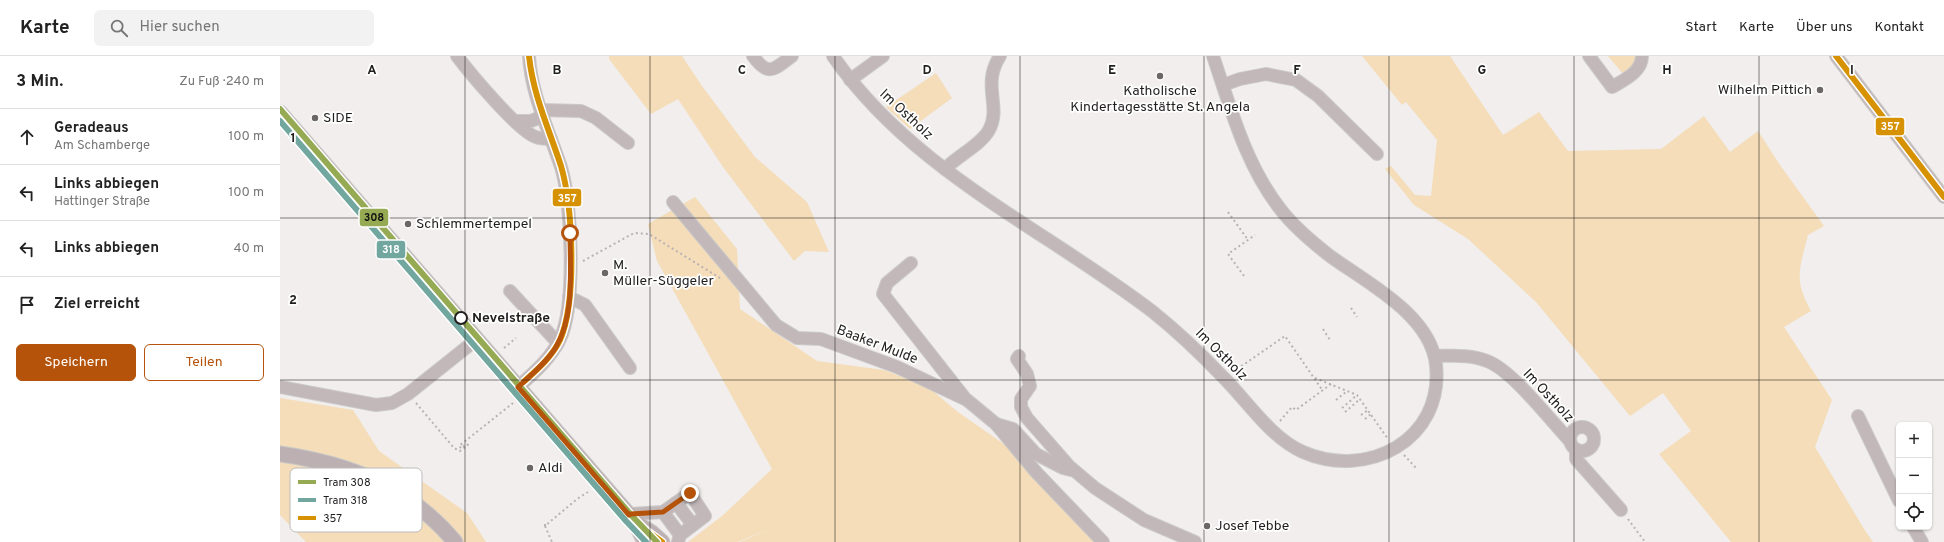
<!DOCTYPE html>
<html lang="de">
<head>
<meta charset="utf-8">
<style>
	:root { --surface:#fff; --page:#f2f2f2; --text:#222; --muted:#767676; --line:#e0e0e0; --accent:#b45309 }
	body { margin:0; font-family:Overpass,sans-serif; background:var(--page); color:var(--text) }
	.controls { position:absolute; right:12px; bottom:12px; display:grid; overflow:hidden; border-radius:6px; box-shadow:0 1px 3px #0004 }
	.controls button { width:36px; height:36px; display:grid; place-items:center; padding:0; border:0; border-bottom:1px solid var(--line); background:var(--surface); color:var(--text); font:20px sans-serif }
	.stop { position:absolute; width:12px; height:12px; margin:-9px; border:3px solid #b45309; border-radius:50%; background:#fff }
	.stop.end { background:#b45309; border-color:#fff; box-shadow:0 1px 4px #0008 }
	.list { margin:0; padding:0; list-style:none }
	h2 { display:flex; justify-content:space-between; align-items:center; height:52px; margin:0; padding:0 16px; font-size:17px }
	h2 small { font-size:13px; font-weight:400; color:var(--muted) }
	.list li { display:grid; grid-template-columns:26px 1fr auto; gap:12px; align-items:center; box-sizing:border-box; height:56px; padding:0 16px; border-top:1px solid var(--line) }
	.list b { display:block; font-size:15px; white-space:nowrap }
	.list p { margin:0; font-size:13px; white-space:nowrap; color:var(--muted) }
	.list em { font-size:13px; font-style:normal; color:var(--muted) }
	.actions { display:flex; gap:8px; padding:12px 16px }
	.actions a { flex:1; padding:9px 0; border:1px solid var(--accent); border-radius:6px; text-align:center; font-size:14px; color:var(--accent) }
	.actions .main { background:var(--accent); color:#fff }
	.icon { flex:none; width:22px; height:22px; fill:none; stroke:currentColor; stroke-width:2; stroke-linecap:round; stroke-linejoin:round }
	.map { position:relative; flex:none; width:1664px; height:486px; overflow:hidden }
	header { display:flex; align-items:center; gap:24px; box-sizing:border-box; height:56px; padding:0 20px; background:var(--surface); border-bottom:1px solid var(--line) }
	header strong { font-size:19px }
	nav { display:flex; gap:22px; margin-inline-start:auto; font-size:14px }
	.search { width:280px; height:36px; background:var(--page); display:flex; align-items:center; gap:10px; box-sizing:border-box; padding:0 14px; border-radius:6px; color:var(--muted); font-size:15px }
	main { display:flex }
	aside { flex:1; background:var(--surface) }
	.map>svg:first-child { display:block }
	.green { fill:#f4ddb8 }
	.lines { fill:none; stroke-linecap:round; stroke-linejoin:round }
	.minor-casing { stroke:#cbc9c9; stroke-width:14 }
	.major-casing { stroke:#cbc9c9; stroke-width:17 }
	.path { stroke:#bab2b3; stroke-width:2; stroke-dasharray:2 3; stroke-linecap:butt }
	.minor { stroke:#c3b8b9; stroke-width:12 }
	.major { stroke:#bdb0b2; stroke-width:15 }
	.bus-1-casing { stroke:#fff; stroke-width:9 }
	.bus-1 { stroke:#d79204; stroke-width:6 }
	.tram-1-casing { stroke:#fff; stroke-width:9 }
	.tram-2-casing { stroke:#fff; stroke-width:9 }
	.tram-1 { stroke:#95aa53; stroke-width:6 }
	.tram-2 { stroke:#72a7a0; stroke-width:6 }
	.route { stroke:#b45309; stroke-width:5 }
	.grid { fill:none; stroke:#211f1e; stroke-width:1; stroke-opacity:0.55 }
	.poi-dot { fill:#6a6766; stroke:#fff; stroke-width:1.5 }
	.stop-dot { fill:#fff; stroke:#211f1e; stroke-width:2 }
	.labels { text-anchor:middle; dominant-baseline:central; stroke-width:3.5; stroke-linejoin:round; paint-order:stroke }
	.poi-label { font-size:14px; fill:#211f1e; stroke:#fff; text-anchor:start }
	.street-label { font-size:14px; fill:#211f1e; stroke:#fff }
	.stop-label { font-size:14px; font-weight:bold; fill:#211f1e; stroke:#fff; text-anchor:start }
	.key { fill:#fff; stroke:#bcbcbc; stroke-width:1 }
	.key-label { font-size:11px; fill:#211f1e }
	.grid-label { font-size:13px; text-anchor:middle; font-weight:bold; fill:#211f1e; stroke:#fff; stroke-width:3.5; stroke-linejoin:round; paint-order:stroke }
	.line-badge { stroke:#fff; stroke-width:1.5 }
	.badge-label { font-size:11px; text-anchor:middle; font-weight:bold; fill:#fff }
	.pale-badge-label { font-size:11px; text-anchor:middle; font-weight:bold; fill:#111 }
</style>
</head>
<body>
<header>
<strong>Karte</strong>
<div class="search"><svg class="icon" aria-label="search" viewBox="0 0 24 24"><circle cx="10" cy="10" r="6"/><path d="M15 15l6 6"/></svg>Hier suchen</div>
<nav><a>Start</a><a>Karte</a><a>Über uns</a><a>Kontakt</a></nav>
</header>
<main>
<aside>
<h2>3 Min.<small>Zu Fuß · 240 m</small></h2>
<ul class="list">
<li><svg class="icon" aria-label="ahead" viewBox="0 0 24 24"><path d="M12 20V5M6 11l6-6 6 6"/></svg><div><b>Geradeaus</b><p>Am Schamberge</p></div><em>100 m</em></li>
<li><svg class="icon" aria-label="left" viewBox="0 0 24 24"><path d="M17 20v-9H6M10 6l-5 5 5 5"/></svg><div><b>Links abbiegen</b><p>Hattinger Straße</p></div><em>100 m</em></li>
<li><svg class="icon" aria-label="left" viewBox="0 0 24 24"><path d="M17 20v-9H6M10 6l-5 5 5 5"/></svg><div><b>Links abbiegen</b></div><em>40 m</em></li>
<li><svg class="icon" aria-label="arrive" viewBox="0 0 24 24"><path d="M6 21V4h12l-3 4 3 4H6"/></svg><div><b>Ziel erreicht</b></div></li>
</ul>
<div class="actions"><a class="main">Speichern</a><a>Teilen</a></div>
</aside>
<div class="map">
<svg width="1664" height="486" viewBox="0 0 1664 486">
	<rect width="100%" height="100%" fill="#f1eeed"/>
	<g class="green">
		<path d="M329,0H402L422,30L475,101L527,146L549,196L525,195L514,205L443,111L398,43L371,58L329,3Z"/>
		<path d="M1082,0H1170L1223,79L1259,56L1288,95L1381,93L1424,60L1450,96L1478,75L1500,109L1544,170L1528,179C1520,212 1513,223 1531,255L1504,271L1552,344L1535,391L1584,473L1593,486H1451L1379,398L1411,375L1383,337L1350,360L1256,246L1188,183L1134,149L1105,113L1111,110L1135,139L1151,140L1157,84L1126,46L1122,49Z"/>
		<path d="M1328,0H1358V3L1344,19Z"/>
		<path d="M656,17L672,42L630,73L606,51Z"/>
		<path d="M415,141L457,193L460,253L537,305L604,314L648,331L678,356L731,393L818,486H460L489,473L458,486H408L442,460L492,413L377,205L368,168Z"/>
		<path d="M0,342L73,354L99,395L187,457L206,486H26L0,459Z"/>
	</g>
	<g class="lines">
		<defs>
			<g id="minor">
				<path d="M177,0C189,16 239,76 256,81C260,83 266,83 271,83"/>
				<path d="M473,0C489,22 494,13 512,0"/>
				<path d="M553,0C632,115 765,173 873,256C898,276 922,299 944,322C968,346 991,382 1023,396C1087,424 1164,384 1156,309C1151,259 1087,227 1050,200C1032,186 1015,172 1001,154C966,110 951,53 933,0"/>
				<path d="M1309,0L1332,31C1344,24 1362,16 1362,0"/>
				<path d="M1556,0L1664,141"/>
				<path d="M570,24L603,0"/>
				<path d="M943,29L960,23L986,18L1016,24L1038,40L1097,98"/>
				<path d="M261,54L301,55L316,62L348,87"/>
				<path d="M235,65H251L263,60"/>
				<path d="M665,113C677,100 701,89 709,74C722,51 701,29 720,0"/>
				<path d="M393,146L496,269L517,282L541,283L617,311L687,344L716,368L756,416L823,486"/>
				<path d="M631,207L607,227L603,238L684,341"/>
				<path d="M230,235L278,287"/>
				<path d="M289,241L305,249L350,312"/>
				<path d="M739,300L737,303L747,318L750,330L741,343V351L747,362L789,410L815,432L864,464L915,486"/>
				<path d="M1155,300C1172,300 1190,298 1207,305C1232,314 1270,364 1290,385"/>
				<path d="M0,331L96,349L112,347L128,338L197,283"/>
				<path d="M238,331C254,317 271,302 280,283C296,250 292,146 281,111C269,75 251,38 249,0"/>
				<path d="M1578,360L1619,445"/>
				<path d="M716,368L733,373L756,398L783,412L791,414"/>
				<circle cx="1302" cy="383" r="12"/>
				<path d="M1296,394V403L1341,454"/>
				<path d="M396,447L413,469"/>
				<path d="M383,456L400,479"/>
				<path d="M349,459L351,458L383,456L410,437L425,460L400,479L398,486"/>
				<path d="M1633,471L1642,486"/>
			</g>
			<g id="major">
				<path d="M0,57L355,466L365,486"/>
				<path d="M0,398C70,408 129,431 175,486"/>
				<path d="M356,467L372,477L382,486"/>
			</g>
		</defs>
		<use href="#minor" class="minor-casing"/>
		<use href="#major" class="major-casing"/>
		<g class="path">
			<path d="M948,156L968,184"/>
			<path d="M303,205L354,177L369,178L440,222"/>
			<path d="M964,220L948,198L975,179"/>
			<path d="M1071,252L1077,261"/>
			<path d="M1043,273L1050,284"/>
			<path d="M224,292L236,282"/>
			<path d="M953,316L1005,280L1043,335"/>
			<path d="M1035,322L1077,339L1108,383"/>
			<path d="M1056,344L1067,335"/>
			<path d="M136,347L174,392L180,395L188,389L187,388L181,392"/>
			<path d="M1062,352L1077,339"/>
			<path d="M1065,356L1080,343"/>
			<path d="M1081,359L1088,354"/>
			<path d="M1085,363L1091,358"/>
			<path d="M1000,365L1012,351L1016,354L1051,328"/>
			<path d="M181,392L179,390L233,347"/>
			<path d="M1124,399L1137,413"/>
			<path d="M1348,463L1365,486"/>
			<path d="M265,468V470L297,443L308,436"/>
			<path d="M265,470L272,486"/>
		</g>
		<use href="#minor" class="minor"/>
		<use href="#major" class="major"/>
		<defs>
			<g id="bus-1">
				<path d="M1556,0L1664,141"/>
				<path d="M238,331C253,317 271,303 280,284C297,245 293,151 281,110C269,73 253,39 249,0"/>
				<path d="M238,331L355,466L382,486"/>
			</g>
		</defs>
		<use href="#bus-1" class="bus-1-casing"/>
		<use href="#bus-1" class="bus-1"/>
		<defs>
			<path id="tram-1" d="M0,53L352,460L377,486"/>
			<path id="tram-2" d="M0,65L346,465L366,486"/>
		</defs>
		<use href="#tram-1" class="tram-1-casing"/>
		<use href="#tram-2" class="tram-2-casing"/>
		<use href="#tram-1" class="tram-1"/>
		<use href="#tram-2" class="tram-2"/>
	</g>
	<g class="lines">
		<path class="route" d="M290,177C290,213 295,259 276,291C267,306 251,319 238,331L349,459L351,458L383,456L410,437"/>
	</g>
	<path class="grid" d="M185,0V486M370,0V486M555,0V486M740,0V486M924,0V486M1109,0V486M1294,0V486M1479,0V486M0,162H1664M0,324H1664"/>
	<g class="poi-dot">
		<circle cx="880" cy="20" r="4"/>
		<circle cx="1540" cy="34" r="4"/>
		<circle cx="35" cy="62" r="4"/>
		<circle cx="128" cy="168" r="4"/>
		<circle cx="325" cy="217" r="4"/>
		<circle cx="250" cy="412" r="4"/>
		<circle cx="927" cy="470" r="4"/>
	</g>
	<circle class="stop-dot" cx="181" cy="262" r="6"/>
	<g class="labels">
		<g class="poi-label">
			<text x="1532" y="34" text-anchor="end">Wilhelm Pittich</text>
			<text x="880" y="35" text-anchor="middle">Katholische<tspan x="880" dy="16">Kindertagesstätte St. Angela</tspan></text>
			<text x="43" y="62">SIDE</text>
			<text x="136" y="168">Schlemmertempel</text>
			<text x="333" y="209">M.<tspan x="333" dy="16">Müller-Süggeler</tspan></text>
			<text x="258" y="412">Aldi</text>
			<text x="935" y="470">Josef Tebbe</text>
		</g>
		<g class="street-label">
			<text transform="translate(626 59) rotate(43)">Im Ostholz</text>
			<text transform="translate(597 289) rotate(21)">Baaker Mulde</text>
			<text transform="translate(941 299) rotate(45)">Im Ostholz</text>
			<text transform="translate(1268 340) rotate(47)">Im Ostholz</text>
		</g>
		<g class="stop-label">
			<text x="192" y="262">Nevelstraße</text>
		</g>
	</g>
	<rect x="10" y="412" width="132" height="64" rx="6" class="key"/>
	<rect x="18" y="424" width="18" height="4" fill="#95aa53"/>
	<rect x="18" y="442" width="18" height="4" fill="#72a7a0"/>
	<rect x="18" y="460" width="18" height="4" fill="#d79204"/>
	<g class="key-label">
		<text x="43" y="430">Tram 308</text>
		<text x="43" y="448">Tram 318</text>
		<text x="43" y="466">357</text>
	</g>
	<g class="grid-label">
		<text x="92" y="18">A</text>
		<text x="277" y="18">B</text>
		<text x="462" y="18">C</text>
		<text x="647" y="18">D</text>
		<text x="832" y="18">E</text>
		<text x="1017" y="18">F</text>
		<text x="1202" y="18">G</text>
		<text x="1387" y="18">H</text>
		<text x="1572" y="18">I</text>
		<text x="13" y="86">1</text>
		<text x="13" y="248">2</text>
	</g>
	<g class="line-badge">
		<rect x="1595" y="61" width="30" height="19" rx="4" fill="#d79204"/>
		<rect x="272" y="132" width="30" height="19" rx="4" fill="#d79204"/>
		<rect x="79" y="152" width="30" height="19" rx="4" fill="#95aa53"/>
		<rect x="96" y="184" width="30" height="19" rx="4" fill="#72a7a0"/>
	</g>
	<g class="badge-label">
		<text x="1610" y="74">357</text>
		<text x="287" y="146">357</text>
		<text x="111" y="197">318</text>
	</g>
	<g class="pale-badge-label">
		<text x="94" y="165">308</text>
	</g>
</svg>
<div class="controls">
<button>+</button>
<button>−</button>
<button><svg class="icon" aria-label="locate" viewBox="0 0 24 24"><circle cx="12" cy="12" r="6"/><path d="M12 2v4M12 18v4M2 12h4M18 12h4"/></svg></button>
</div>
<div class="stop" style="left:290px;top:177px"></div>
<div class="stop end" style="left:410px;top:437px"></div>
</div>
</main>
</body>
</html>
